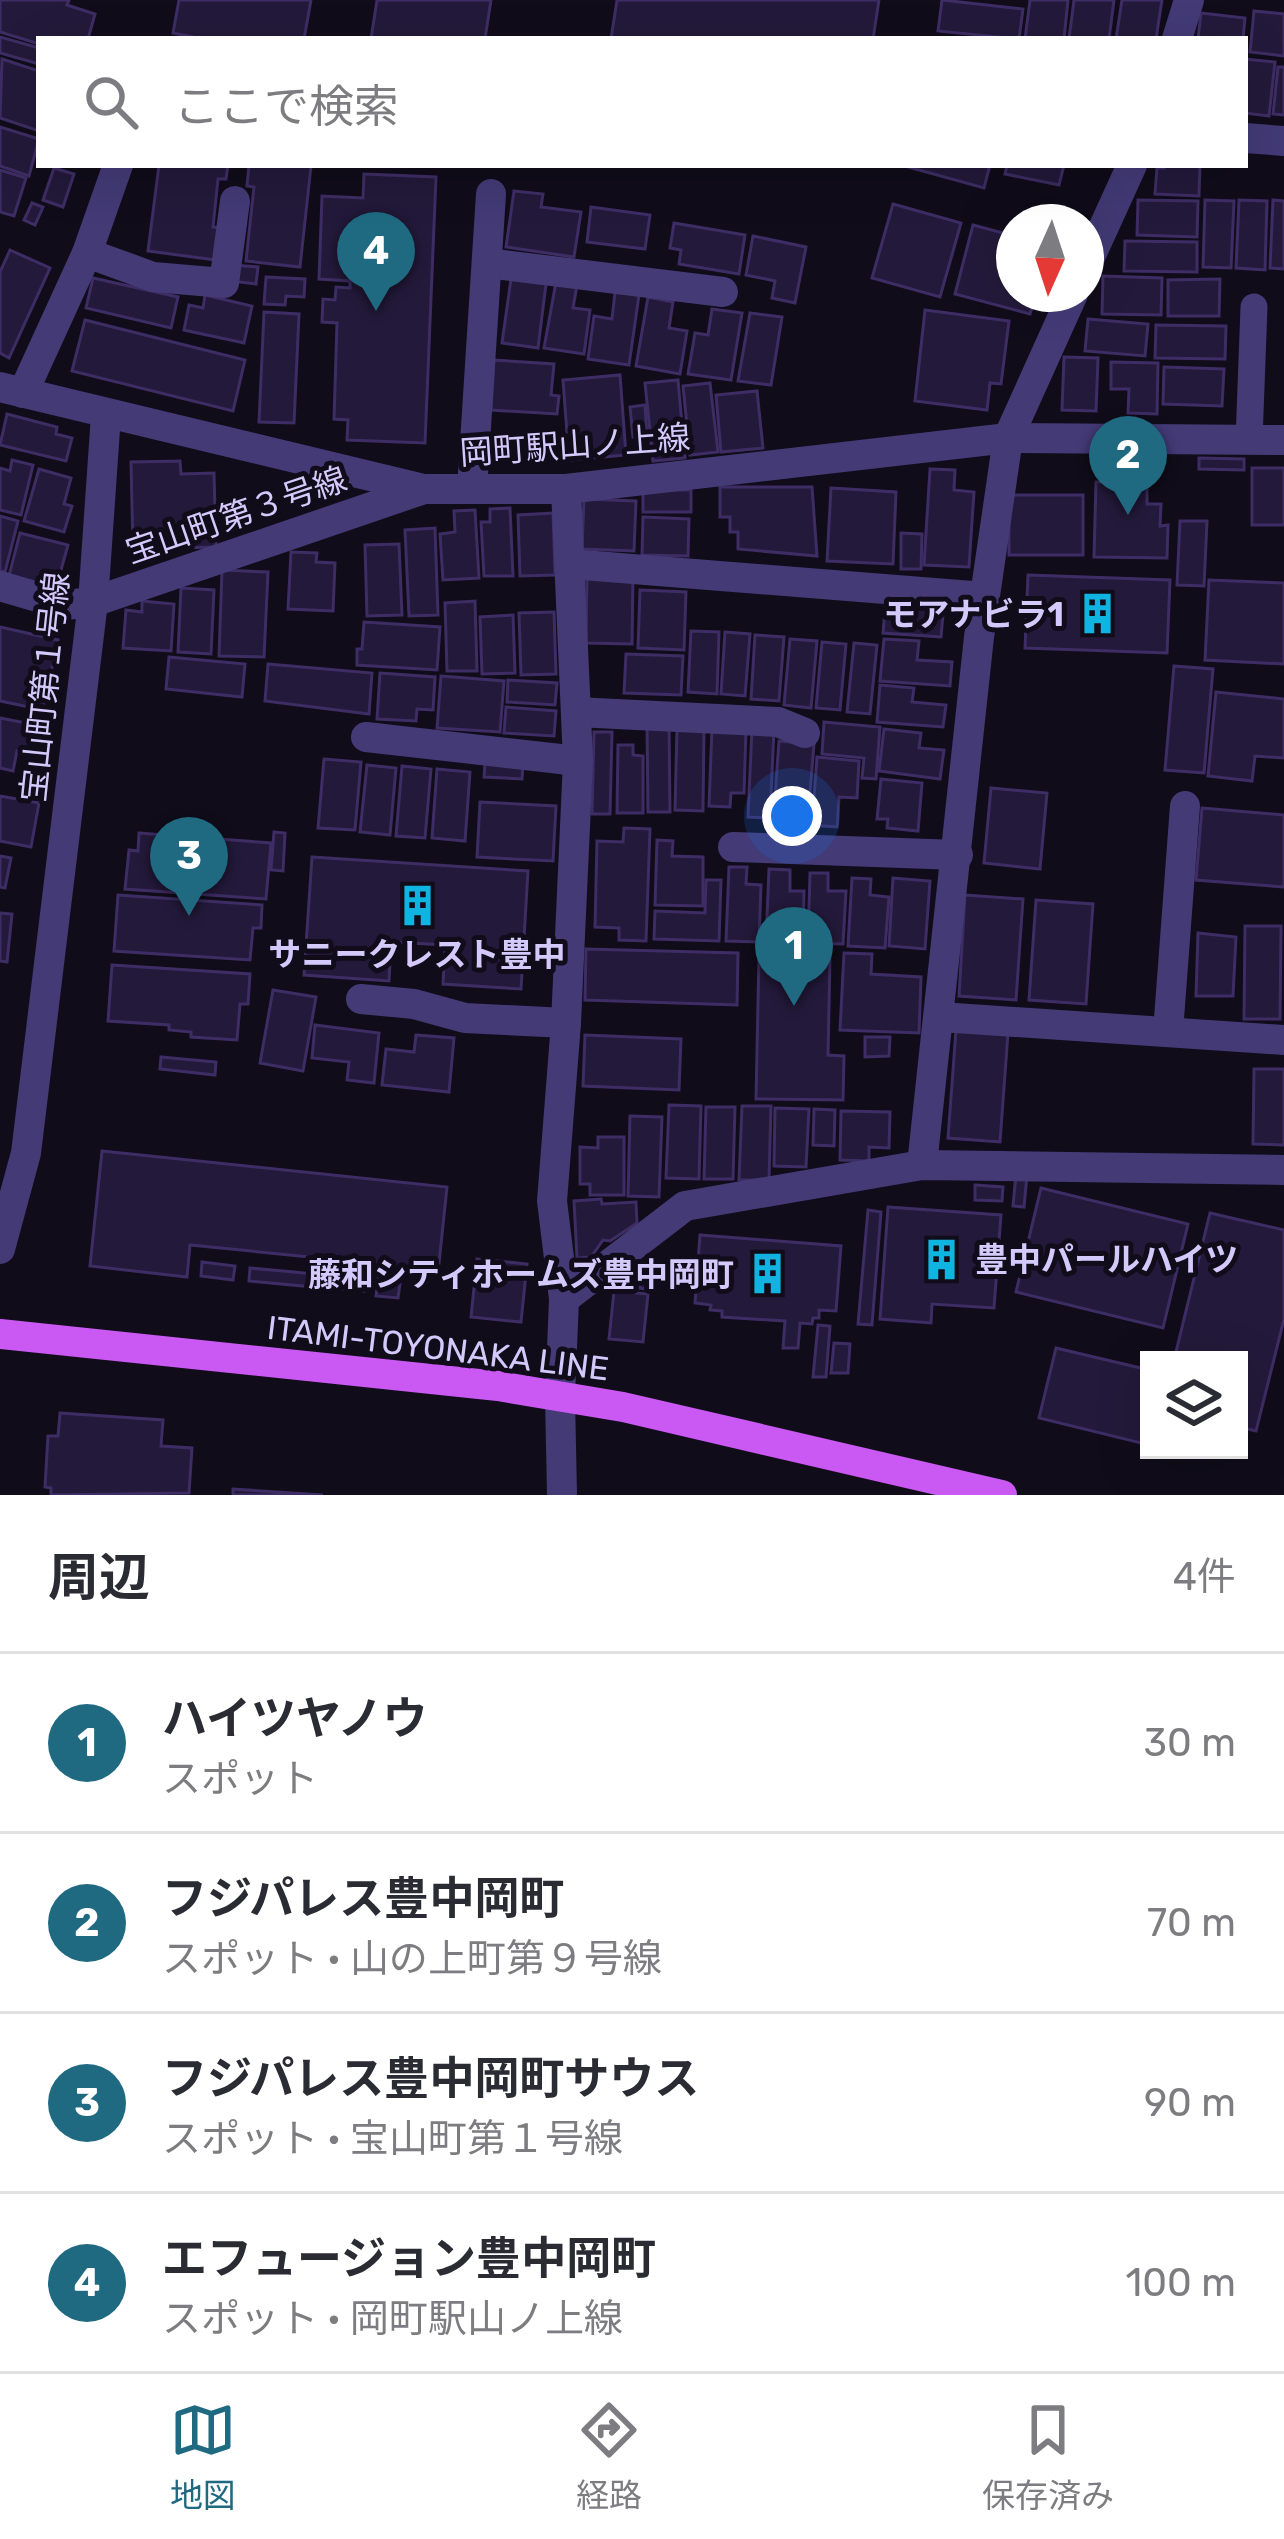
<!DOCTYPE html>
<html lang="ja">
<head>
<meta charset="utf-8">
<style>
	:root { --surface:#fff; --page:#f2f2f3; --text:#2b2b33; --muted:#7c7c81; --line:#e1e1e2; --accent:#1f6981 }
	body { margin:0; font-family:Rubik,"Noto Sans JP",sans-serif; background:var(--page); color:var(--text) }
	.controls { position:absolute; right:36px; bottom:36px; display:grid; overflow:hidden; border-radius:0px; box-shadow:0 12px 48px #0002 }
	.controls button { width:108px; height:108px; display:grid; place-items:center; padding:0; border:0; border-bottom:3px solid var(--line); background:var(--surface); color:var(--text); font:60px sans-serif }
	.compass { position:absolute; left:996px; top:204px; width:108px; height:108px; border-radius:50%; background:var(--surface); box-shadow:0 12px 48px #0002; rotate:183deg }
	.you { position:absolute; left:792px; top:816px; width:42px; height:42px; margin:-30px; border:9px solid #fff; border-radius:50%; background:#1a73e8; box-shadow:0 0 0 18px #1a73e833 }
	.badge { display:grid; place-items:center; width:78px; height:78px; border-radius:50%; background:var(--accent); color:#fff; font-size:39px; font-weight:700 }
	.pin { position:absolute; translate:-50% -99px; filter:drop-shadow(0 3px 6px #0008) }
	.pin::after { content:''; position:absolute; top:63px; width:42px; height:36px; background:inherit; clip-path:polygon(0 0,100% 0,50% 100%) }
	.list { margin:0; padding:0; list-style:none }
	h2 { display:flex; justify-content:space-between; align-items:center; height:156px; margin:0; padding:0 48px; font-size:51px }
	h2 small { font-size:39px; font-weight:400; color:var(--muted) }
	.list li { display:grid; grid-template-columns:78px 1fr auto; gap:36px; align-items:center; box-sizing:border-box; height:180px; padding:0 48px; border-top:3px solid var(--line) }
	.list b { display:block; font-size:45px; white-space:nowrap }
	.list p { margin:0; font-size:39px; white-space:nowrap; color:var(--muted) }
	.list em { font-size:39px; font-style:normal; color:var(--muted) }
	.icon { flex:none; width:66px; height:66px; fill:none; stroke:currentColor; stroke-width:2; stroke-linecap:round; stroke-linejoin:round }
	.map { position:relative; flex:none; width:1284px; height:1495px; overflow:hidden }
	.search { position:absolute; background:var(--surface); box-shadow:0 12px 48px #0002; left:36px; right:36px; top:36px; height:132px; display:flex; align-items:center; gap:30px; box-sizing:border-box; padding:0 42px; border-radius:0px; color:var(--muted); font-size:45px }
	.sheet { height:876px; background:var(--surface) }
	nav { display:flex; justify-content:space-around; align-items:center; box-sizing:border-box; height:168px; border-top:3px solid var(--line); background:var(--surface); font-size:33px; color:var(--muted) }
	nav a { display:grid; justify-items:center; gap:6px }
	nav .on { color:var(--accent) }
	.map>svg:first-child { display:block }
	.building { fill:#23193a; stroke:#3e2d64; stroke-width:3 }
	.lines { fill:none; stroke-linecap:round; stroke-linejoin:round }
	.service { stroke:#433a76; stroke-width:27 }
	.minor { stroke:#433a76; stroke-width:30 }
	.primary { stroke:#ca58f3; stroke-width:30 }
	.labels { text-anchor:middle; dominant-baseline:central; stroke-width:10; stroke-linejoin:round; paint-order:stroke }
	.street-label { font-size:33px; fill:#d4c9fb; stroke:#100c1a }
	.poi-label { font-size:33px; font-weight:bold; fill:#d4c9fb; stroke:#100c1a; text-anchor:end }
</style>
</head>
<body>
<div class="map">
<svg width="1284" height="1495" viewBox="0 0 1284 1495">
	<rect width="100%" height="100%" fill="#100c1a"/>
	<g class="building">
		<path d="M0,0H69L67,5L95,14L88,39H39V44L0,32Z"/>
		<path d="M179,0H311L304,39H203L173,33Z"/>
		<path d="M377,0H491L485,39H371Z"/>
		<path d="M617,0H879L873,39H611Z"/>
		<path d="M942,0L1023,9L1019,39L938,31Z"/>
		<path d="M1030,0H1068L1064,39H1025Z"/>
		<path d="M1074,0H1114L1109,39H1069Z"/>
		<path d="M1122,0H1162L1156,39H1116Z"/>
		<path d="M1254,11L1284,14V56L1250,52Z"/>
		<path d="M1201,13L1245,18L1243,39H1198Z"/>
		<path d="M0,37L39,48V64L0,53Z"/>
		<path d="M2,59L39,71V131L0,118Z"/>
		<path d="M1245,59L1275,62L1269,116L1245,113Z"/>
		<path d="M1278,67H1284V115L1273,114Z"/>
		<path d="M0,127L39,139L29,176L0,166Z"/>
		<path d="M159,165H228L226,179H218L213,227L219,228L216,260L148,251Z"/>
		<path d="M249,165L311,166L300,267L246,261L254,187L247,186Z"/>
		<path d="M901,165H990L984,188Z"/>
		<path d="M1007,165H1064L1059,185L1005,174Z"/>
		<path d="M1164,165H1200L1199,196L1155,194L1157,168H1164Z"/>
		<path d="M54,168L74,174L63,207L43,200Z"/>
		<path d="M0,170L26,178L14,216L0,212Z"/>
		<path d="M364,174L436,177L425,443L347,440L348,420L334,419L337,323L322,322L323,299L335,300L336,287L350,288V281L319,279L322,196L363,198Z"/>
		<path d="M514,191L543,194L541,207L581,212L574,257L506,247Z"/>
		<path d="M1138,200L1198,201L1197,237L1137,235Z"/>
		<path d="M1205,200L1234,201L1231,268L1203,267Z"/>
		<path d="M1239,200L1267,201L1265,270L1236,268Z"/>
		<path d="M1273,200L1284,201V269L1270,268Z"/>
		<path d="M32,203L43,207L35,225L24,220Z"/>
		<path d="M893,204L961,223L940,297L872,278Z"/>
		<path d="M591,207L650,215L645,249L587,242Z"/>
		<path d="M674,223L745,235L739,274L679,264L681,250L670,248Z"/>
		<path d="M973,225L1014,236V294H1036L1030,314L955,294Z"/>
		<path d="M753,236L806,247L795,303L772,298L775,281L746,275Z"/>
		<path d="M1125,241L1197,242V272L1124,271Z"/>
		<path d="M10,250L50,268L9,358L0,353V272Z"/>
		<path d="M232,265L258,267L256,284L231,281Z"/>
		<path d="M1103,276L1162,278L1161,315L1102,314Z"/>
		<path d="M266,277L305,279L304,297L286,296L285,305L264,304Z"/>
		<path d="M93,278L178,297L171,328L86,308Z"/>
		<path d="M511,279L546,284L538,348L502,343Z"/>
		<path d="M1220,279L1219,316H1168V280Z"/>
		<path d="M556,282L577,285L573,308L590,310L584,354L544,348Z"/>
		<path d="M615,292L639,295L629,365L588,359L594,316L612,319Z"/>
		<path d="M205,295L252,306L244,343L184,330L189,305L203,308Z"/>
		<path d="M648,297L673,302L669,328L687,331L680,374L636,366Z"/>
		<path d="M712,309L742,313L731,380L688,374L695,333L708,335Z"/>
		<path d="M925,310L1009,321L1001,384L990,383L987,410L915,401Z"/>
		<path d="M264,312L299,314L294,423L259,422Z"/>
		<path d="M750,313L782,317L771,385L738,381Z"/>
		<path d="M1088,319L1148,324L1145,356L1085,351Z"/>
		<path d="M85,320L245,360L233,411L72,371Z"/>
		<path d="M1156,325L1226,326L1225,359L1155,358Z"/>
		<path d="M1064,357L1098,358L1096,411L1062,410Z"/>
		<path d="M494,360L554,364L551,395L559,396L557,414L491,410Z"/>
		<path d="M1111,362L1158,363L1157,414L1128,413L1129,389H1111Z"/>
		<path d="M1164,367L1224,369L1222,406L1163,404Z"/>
		<path d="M620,375L626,455L569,460L563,380Z"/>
		<path d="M678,380L685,458L653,461L645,383Z"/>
		<path d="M710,383L718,452L690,455L683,386Z"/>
		<path d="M757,391L763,448L721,452L716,395Z"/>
		<path d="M645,405L647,437H633L630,407Z"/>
		<path d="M7,414L57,427L56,434L72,438L66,461L0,445Z"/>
		<path d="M1103,454L1135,455L1134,484L1147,485V504H1161L1160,526L1168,525L1167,558L1094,557L1096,482H1103Z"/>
		<path d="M1199,458L1244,459V470L1199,469Z"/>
		<path d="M12,460L33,465L21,515L0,510V468L10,471Z"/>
		<path d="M180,461L181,474L214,473L216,547L133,549L131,462Z"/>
		<rect x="1252" y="468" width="32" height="57"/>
		<path d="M39,469L71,478L64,504L72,506L64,532L24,521Z"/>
		<path d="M930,469L955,470L954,490L974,492L969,567L924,565Z"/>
		<path d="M720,487H812L817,556L738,549V532H730V517H720Z"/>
		<path d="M831,488L896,492L893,564L827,561Z"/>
		<rect x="643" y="490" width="48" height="22"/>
		<rect x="1009" y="495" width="74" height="60"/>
		<path d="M584,499L636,501L634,551L582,549Z"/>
		<path d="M510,508L513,576H484L481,522H490V509Z"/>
		<path d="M475,510L479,578L443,580L440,534L455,532L454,511Z"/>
		<path d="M553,513L555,575L520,576L518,515Z"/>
		<path d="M0,516L18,521L5,572L0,571Z"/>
		<path d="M643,517L689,519L688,556L642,555Z"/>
		<path d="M1180,521H1207L1204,586L1177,585Z"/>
		<path d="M435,528L438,615L409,616L405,530Z"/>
		<path d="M20,533L68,545L56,588L9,576Z"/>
		<path d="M901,533L922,534L921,569H901Z"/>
		<path d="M399,544L402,615L367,616L365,545Z"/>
		<path d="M291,552L317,553L316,562L335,563L333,611L288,609Z"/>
		<path d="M222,570L268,572L264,657L219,656Z"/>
		<path d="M587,574L633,575L632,644L586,643Z"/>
		<path d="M1028,575L1170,580L1167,653L1025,648Z"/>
		<path d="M1209,580L1284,583V664L1205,660Z"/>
		<path d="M181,588L214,590L211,654L178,652Z"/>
		<path d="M640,590L686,592L684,650L638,648Z"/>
		<path d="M886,598L944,603L941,637L883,633Z"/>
		<path d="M142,601L174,604L171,651L123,648L126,610L142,612Z"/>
		<path d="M475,601L477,671H447L445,603Z"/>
		<path d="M554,612L556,674L521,675L519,613Z"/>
		<path d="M513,615L515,673L482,674L480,617Z"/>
		<path d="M364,622L440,627L437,670L357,665V649H362Z"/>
		<path d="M0,627L58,640L43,710L0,701Z"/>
		<path d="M691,631L719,632L717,694L688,692Z"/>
		<path d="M725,632L750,634L745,696L721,694Z"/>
		<path d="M755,635L784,637L779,701L751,699Z"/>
		<path d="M790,639L817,641L811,708L784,705Z"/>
		<path d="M884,639L919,641L917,660L952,662L950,686L880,681Z"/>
		<path d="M822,642L846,644L840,710L816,708Z"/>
		<path d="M854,643L877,645L870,714L847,712Z"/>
		<path d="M626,654L683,656L681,695L624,693Z"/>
		<path d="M169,657L245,664L242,697L166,689Z"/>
		<path d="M268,664L372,673L369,714L265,701Z"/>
		<path d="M1174,666L1213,669L1204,773L1165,770Z"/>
		<path d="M380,673L435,677L433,710L417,709L416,721L377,719Z"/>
		<path d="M441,676L504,681L500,732L437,728Z"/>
		<path d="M508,680L557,683L555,705L507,702Z"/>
		<path d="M880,685L914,688L912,702L946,705L943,727L877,722Z"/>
		<path d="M1216,692L1284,699V758L1255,756L1252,781L1208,776Z"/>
		<path d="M506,707L556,711L554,736L504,733Z"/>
		<path d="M0,718L41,726L35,755L17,751L13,771L0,768Z"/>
		<path d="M824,722L880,727L876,779L862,778L864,758L822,754Z"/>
		<path d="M669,723L670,812H648L647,724Z"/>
		<path d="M677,728H704L703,811L675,810Z"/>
		<path d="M712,728L746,730L744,793H731L730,807L709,806Z"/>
		<path d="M752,728L774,729L770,818L748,817Z"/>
		<path d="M884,729L921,733L919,748L944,750L940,779L879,771Z"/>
		<path d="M594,732H612L610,814H592Z"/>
		<path d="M779,741L814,744L807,828L773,825Z"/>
		<path d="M618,745H633V755L643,756V813H617Z"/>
		<path d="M817,757L859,761L857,798L839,797L837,827L812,825Z"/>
		<path d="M324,759L361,762L355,830L318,828Z"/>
		<path d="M485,763L523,765L522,779L484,777Z"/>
		<path d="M367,765L396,768L390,835L360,832Z"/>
		<path d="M402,766L431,769L425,838L396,836Z"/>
		<path d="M437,769L470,772L465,841L432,838Z"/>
		<path d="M881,779L922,783L918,831L887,828L888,819H877Z"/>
		<path d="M991,788L1047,793L1040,869L984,863Z"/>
		<path d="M0,796L39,803L31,847L0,841Z"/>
		<path d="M480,802L556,806L553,861L477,857Z"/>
		<path d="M1202,808L1284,815V887L1196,880Z"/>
		<path d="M624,828L650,829L646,941L619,940V928L595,927L597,841L623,842Z"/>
		<path d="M274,832L285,833L283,871L271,870Z"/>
		<path d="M139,833L271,843L266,899L125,889L129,850L138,851Z"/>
		<path d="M657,840L673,841L672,856L703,857V906L655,905Z"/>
		<path d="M0,856L11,858L5,888L0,887Z"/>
		<path d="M312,857L528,871L521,989L443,984L445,945L391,942L389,981L304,975Z"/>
		<path d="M729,867H747L746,884L761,885L759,942L726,941Z"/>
		<path d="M769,869L790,870V891H804L803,942L766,941Z"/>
		<path d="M810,873H828V891H846L843,944L808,943Z"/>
		<path d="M852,878L871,879L870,895L889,897L885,948L848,946Z"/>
		<path d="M893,878L930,881L925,949L889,946Z"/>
		<path d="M706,880H721L719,941L654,939L655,911L705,913Z"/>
		<path d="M118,895L262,905L261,928H253L250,960L114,951Z"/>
		<path d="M965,895L1023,899L1016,1000L959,996Z"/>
		<path d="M1036,900L1093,904L1086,1004L1029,1000Z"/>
		<path d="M0,913L12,914L7,962L0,961Z"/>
		<path d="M1245,926H1281L1280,1019H1244Z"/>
		<path d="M1198,933L1236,937L1233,996H1196Z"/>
		<path d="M586,949L738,953L737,1005L585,1000Z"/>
		<path d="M844,953L872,954L871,974L921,977L919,1033L840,1030Z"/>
		<path d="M759,955L830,957L828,1055L844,1056L843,1100L756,1099Z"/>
		<path d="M112,965L250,974L248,1004H240L237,1040L191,1037V1032L169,1030V1025L108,1021Z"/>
		<path d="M273,990L316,997L303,1071L260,1063Z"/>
		<path d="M315,1025L379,1033L374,1083L347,1080L349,1062L312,1058Z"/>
		<path d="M956,1030L1008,1033L1000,1142L948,1138Z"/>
		<path d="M416,1035L454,1038L449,1092L382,1085L386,1049L414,1052Z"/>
		<path d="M585,1035L681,1039L679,1090L583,1086Z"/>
		<path d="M865,1037H890L889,1056L865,1057Z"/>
		<path d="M161,1057L216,1062L215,1075L160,1069Z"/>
		<path d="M1254,1069H1284V1145L1253,1144Z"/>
		<path d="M669,1105L701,1106L699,1179L666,1178Z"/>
		<path d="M742,1106H771L769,1180H739Z"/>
		<path d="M706,1107H735L733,1179H704Z"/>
		<path d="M775,1108L809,1109L806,1167L774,1166Z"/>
		<path d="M814,1109L835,1110L834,1146L813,1145Z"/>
		<path d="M841,1111L890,1112L889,1148L869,1147V1161L840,1160Z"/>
		<path d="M630,1116L662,1117L659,1197L628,1196Z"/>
		<path d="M598,1137H624V1195H590V1184H580V1147L598,1148Z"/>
		<path d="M102,1151L447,1187L438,1273L402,1270L398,1298L376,1296L380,1264L190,1245L187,1277L90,1266Z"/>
		<path d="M1016,1174L1027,1175L1024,1207L1013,1206Z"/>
		<path d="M975,1185L1003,1187L1002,1201L975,1200Z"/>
		<path d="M1041,1188L1188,1224L1163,1328L1016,1292Z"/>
		<path d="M601,1199L602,1204L636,1202L637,1223L610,1241L603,1240L591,1257L577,1258L574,1201Z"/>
		<path d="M888,1207L1001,1215L994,1308L932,1304L931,1323L880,1319Z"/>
		<path d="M868,1210L881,1212L872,1325L858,1324Z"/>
		<path d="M1210,1213L1284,1230V1319L1256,1431L1239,1427V1360H1174Z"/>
		<path d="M700,1235L841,1246L836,1311L819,1310V1318H813L812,1324L800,1323L798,1348H783L785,1321L722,1317V1311L710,1310L711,1305L695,1303Z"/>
		<path d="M477,1259L527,1264L521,1322L471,1317Z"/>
		<path d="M202,1262L235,1266L233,1280L201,1276Z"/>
		<path d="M642,1264H652L650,1290L640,1288Z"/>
		<path d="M250,1268L315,1274L314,1287L249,1281Z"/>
		<path d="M332,1277L365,1279L364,1291L331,1288Z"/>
		<path d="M614,1291L648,1294L643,1342L609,1339Z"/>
		<path d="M818,1325L830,1326L826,1377H813Z"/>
		<path d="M834,1343L850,1344L848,1373H831Z"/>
		<path d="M1056,1348L1149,1370V1409L1141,1443L1039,1418Z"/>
		<path d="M60,1413L163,1420L161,1446L192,1448L189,1493L51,1495V1488L45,1487L48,1436H58Z"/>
		<path d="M233,1489L323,1495H233Z"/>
	</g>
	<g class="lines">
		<path class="service" d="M1249,440L1254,307"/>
		<g class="minor">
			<path d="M1177,39L1189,0"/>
			<path d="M1245,138L1284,141"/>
			<path d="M87,253L153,277L224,283L235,201"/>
			<path d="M487,263L723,292"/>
			<path d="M1086,266L1132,165"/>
			<path d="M0,387L424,489H566L1008,438L1284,440"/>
			<path d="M23,393L87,253L118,165"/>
			<path d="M472,489L491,194"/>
			<path d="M570,564L985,597"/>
			<path d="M0,586L65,605L93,602L424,489"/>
			<path d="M576,712L778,722L805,733"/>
			<path d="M366,737L578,761"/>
			<path d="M733,847L958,855"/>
			<path d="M361,999L414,1004L465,1018L566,1023"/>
			<path d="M940,1017L1284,1040"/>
			<path d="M1168,1032L1185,806"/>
			<path d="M922,1165L979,637L1008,438L1073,294"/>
			<path d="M0,1249L26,1153L93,602L106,415"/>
			<path d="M564,1299L685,1206L922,1165L1284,1170"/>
			<path d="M562,1495L560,1397L564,1299L552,1201L566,1023L578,761L566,489"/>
		</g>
		<path class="primary" d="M0,1334L498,1386L623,1407L1002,1495"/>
	</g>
	<defs>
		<symbol id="building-bare" viewBox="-9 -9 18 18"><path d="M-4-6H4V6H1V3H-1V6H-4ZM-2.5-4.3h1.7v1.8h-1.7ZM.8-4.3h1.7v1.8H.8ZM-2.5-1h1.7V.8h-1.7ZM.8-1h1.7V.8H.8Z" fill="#10b4e0" stroke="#100c1a" stroke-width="2.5" paint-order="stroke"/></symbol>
	</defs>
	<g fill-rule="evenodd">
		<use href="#building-bare" x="1068" y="584" width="59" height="59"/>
		<use href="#building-bare" x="388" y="876" width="59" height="59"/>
		<use href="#building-bare" x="912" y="1230" width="59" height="59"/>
		<use href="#building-bare" x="738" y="1244" width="59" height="59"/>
	</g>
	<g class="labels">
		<g class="street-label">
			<text transform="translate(575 445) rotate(-4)">岡町駅山ノ上線</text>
			<text transform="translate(236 515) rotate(-19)">宝山町第３号線</text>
			<text transform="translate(45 687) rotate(-84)">宝山町第１号線</text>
			<text transform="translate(438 1348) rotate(7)">ITAMI-TOYONAKA LINE</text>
		</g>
		<g class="poi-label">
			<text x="1064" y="614">モアナビラ1</text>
			<text x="417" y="954" text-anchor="middle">サニークレスト豊中</text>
			<text x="975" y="1259" text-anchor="start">豊中パールハイツ</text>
			<text x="734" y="1274">藤和シティホームズ豊中岡町</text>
		</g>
	</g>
</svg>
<div class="controls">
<button><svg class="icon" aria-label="layers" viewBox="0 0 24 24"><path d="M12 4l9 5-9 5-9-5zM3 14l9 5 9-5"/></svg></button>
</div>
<svg class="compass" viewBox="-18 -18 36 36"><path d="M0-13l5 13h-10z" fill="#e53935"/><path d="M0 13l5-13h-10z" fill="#7c7c81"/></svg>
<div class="you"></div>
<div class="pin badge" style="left:794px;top:1006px">1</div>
<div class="pin badge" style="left:1128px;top:515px">2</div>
<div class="pin badge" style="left:189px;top:916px">3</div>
<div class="pin badge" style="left:376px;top:311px">4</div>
<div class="search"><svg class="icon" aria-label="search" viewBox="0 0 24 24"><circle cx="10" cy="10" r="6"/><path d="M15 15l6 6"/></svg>ここで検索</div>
</div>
<section class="sheet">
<h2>周辺<small>4件</small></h2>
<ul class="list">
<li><span class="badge">1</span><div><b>ハイツヤノウ</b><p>スポット</p></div><em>30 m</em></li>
<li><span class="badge">2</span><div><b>フジパレス豊中岡町</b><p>スポット · 山の上町第９号線</p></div><em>70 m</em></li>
<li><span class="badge">3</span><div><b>フジパレス豊中岡町サウス</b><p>スポット · 宝山町第１号線</p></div><em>90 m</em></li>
<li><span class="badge">4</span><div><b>エフュージョン豊中岡町</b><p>スポット · 岡町駅山ノ上線</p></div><em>100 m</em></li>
</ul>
</section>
<nav>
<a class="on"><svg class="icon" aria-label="map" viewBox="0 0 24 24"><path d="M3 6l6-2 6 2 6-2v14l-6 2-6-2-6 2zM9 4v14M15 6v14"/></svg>地図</a>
<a><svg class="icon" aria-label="directions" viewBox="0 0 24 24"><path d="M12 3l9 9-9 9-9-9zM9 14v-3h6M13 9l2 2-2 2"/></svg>経路</a>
<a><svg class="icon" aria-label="saved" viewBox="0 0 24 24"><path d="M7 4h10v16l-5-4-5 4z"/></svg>保存済み</a>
</nav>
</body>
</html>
